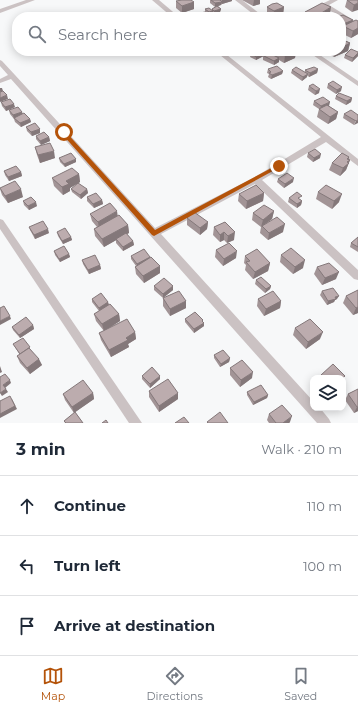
<!DOCTYPE html>
<html lang="en">
<head>
<meta charset="utf-8">
<style>
	:root { --surface:#fff; --page:#f2f2f3; --text:#1f2937; --muted:#747a83; --line:#e0e1e3; --accent:#b45309 }
	body { margin:0; font-family:Montserrat,sans-serif; background:var(--page); color:var(--text) }
	.controls { position:absolute; right:12px; bottom:12px; display:grid; overflow:hidden; border-radius:8px; box-shadow:0 2px 10px #0003 }
	.controls button { width:36px; height:36px; display:grid; place-items:center; padding:0; border:0; border-bottom:1px solid var(--line); background:var(--surface); color:var(--text); font:20px sans-serif }
	.stop { position:absolute; width:12px; height:12px; margin:-9px; border:3px solid #b45309; border-radius:50%; background:#fff }
	.stop.end { background:#b45309; border-color:#fff; box-shadow:0 1px 4px #0008 }
	.list { margin:0; padding:0; list-style:none }
	h2 { display:flex; justify-content:space-between; align-items:center; height:52px; margin:0; padding:0 16px; font-size:17px }
	h2 small { font-size:13px; font-weight:400; color:var(--muted) }
	.list li { display:grid; grid-template-columns:26px 1fr auto; gap:12px; align-items:center; box-sizing:border-box; height:60px; padding:0 16px; border-top:1px solid var(--line) }
	.list b { display:block; font-size:15px; white-space:nowrap }
	.list em { font-size:13px; font-style:normal; color:var(--muted) }
	.icon { flex:none; width:22px; height:22px; fill:none; stroke:currentColor; stroke-width:2; stroke-linecap:round; stroke-linejoin:round }
	.map { position:relative; flex:none; width:358px; height:423px; overflow:hidden }
	.search { position:absolute; background:var(--surface); box-shadow:0 2px 10px #0003; left:12px; right:12px; top:12px; height:44px; display:flex; align-items:center; gap:10px; box-sizing:border-box; padding:0 14px; border-radius:16px; color:var(--muted); font-size:15px }
	.sheet { height:232px; background:var(--surface) }
	nav { display:flex; justify-content:space-around; align-items:center; box-sizing:border-box; height:56px; border-top:1px solid var(--line); background:var(--surface); font-size:11px; color:var(--muted) }
	nav a { display:grid; justify-items:center; gap:2px }
	nav .on { color:var(--accent) }
	.map>svg:first-child { display:block }
	.lines { fill:none; stroke-linecap:round; stroke-linejoin:round }
	.street { fill:#cbc2c3; fill-rule:evenodd }
	.wall { fill:#a29496 }
	.shaded-wall { fill:#84787a }
	.building { fill:#bcacae; stroke:#84787a }
	.route { fill:#b45309 }
</style>
</head>
<body>
<div class="map">
<svg width="358" height="423" viewBox="0 0 358 423">
	<rect width="100%" height="100%" fill="#f7f8f9"/>
	<g class="lines">
		<g class="street">
			<path d="M26,0H35L0,13V9Z"/>
			<path d="M152,0H159L179,17H172Z"/>
			<path d="M235,0H242L264,17H257Z"/>
			<path d="M330,0H338L329,5L358,23V28L324,7L303,17H295Z"/>
			<path d="M215,51H222L358,159V166L326,142L262,180L358,270V280L354,279L255,184L161,234L313,401V408H320L329,419L331,423H317L11,79L0,83V79L8,75L0,66V60L2,61L15,75L155,228L253,178L321,137Z"/>
			<path d="M307,51H314L358,81V86Z"/>
			<path d="M0,219L3,220L142,423H129L0,229Z"/>
		</g>
	</g>
	<g class="wall">
		<path d="M210,0H232V1L222,4L221,5L218,6L221,9L220,12L214,14L213,13V15L209,16V17H191V15L205,12V9L212,10V9L215,7L210,3Z"/>
		<path d="M242,0H260V4L253,6Z"/>
		<path d="M347,0H358L352,12L345,7Z"/>
		<path d="M176,1L194,2V9L182,13L176,8Z"/>
		<path d="M267,7H284L283,14L276,17H272L267,14Z"/>
		<path d="M305,12L330,14L325,17H304Z"/>
		<path d="M341,17L353,21H358V34L351,38L341,33Z"/>
		<path d="M341,38L343,39H342L350,43L348,51L334,57L325,52L326,51H341Z"/>
		<path d="M267,51L266,54L275,56L276,51H296L295,58L284,63L279,60V62L274,65L263,60V56L256,60L250,57L251,53Z"/>
		<path d="M345,55L358,56L352,62L344,58Z"/>
		<path d="M268,69L283,71L282,74L271,79L268,77L269,74L267,73Z"/>
		<path d="M318,69L317,73L309,77L307,75V77L302,81L291,73L292,70L305,72V70Z"/>
		<path d="M328,84L341,91L336,94L327,88Z"/>
		<path d="M309,86L319,93L315,95L308,90Z"/>
		<path d="M336,96L352,98L351,102L346,105L335,99Z"/>
		<path d="M314,101L329,106L338,112L336,119L328,124L317,117L319,109L313,105Z"/>
		<path d="M1,102L15,107L6,111L2,106Z"/>
		<path d="M9,110L22,112L23,114L30,119L31,122L21,127L15,122L14,119L10,114Z"/>
		<path d="M344,114L358,115L354,125L343,118Z"/>
		<path d="M26,127L40,129V133L32,136L27,131Z"/>
		<path d="M36,136L49,137L50,141L41,145L36,139Z"/>
		<path d="M35,147L55,158L40,163L37,155Z"/>
		<path d="M308,153L320,158L313,162L307,157Z"/>
		<path d="M349,157V159L350,160L346,170L340,176L329,170L332,163Z"/>
		<path d="M59,158L76,162L65,167L60,162Z"/>
		<path d="M4,171L21,172L22,176L9,181L5,175Z"/>
		<path d="M79,174L80,182L70,188V191L63,195L54,186L52,178Z"/>
		<path d="M278,179L293,182L284,188L277,182Z"/>
		<path d="M0,189L23,197L8,203L2,195Z"/>
		<path d="M71,189H87L88,193L81,199L72,192Z"/>
		<path d="M318,192L339,202L332,209L316,199Z"/>
		<path d="M264,193L263,201L246,209L238,201L239,194Z"/>
		<path d="M87,197L102,200L103,204L94,208L87,201Z"/>
		<path d="M289,198L301,199L300,200L302,201L301,205L297,208L288,202Z"/>
		<path d="M23,201L37,206L29,210L24,205Z"/>
		<path d="M274,211L272,219L267,223L283,232L268,240L260,233L261,227L252,220L253,213Z"/>
		<path d="M90,214L118,216L128,225L129,233L126,234L133,241L134,245L123,251L116,243V240L104,247L95,236L94,229L97,227L92,221Z"/>
		<path d="M187,218L208,222L207,229L200,235L187,225Z"/>
		<path d="M225,222L234,240L227,243L224,240L220,242L213,235L214,227Z"/>
		<path d="M29,227L49,233L35,239L30,230Z"/>
		<path d="M57,232L71,237L72,240L63,244L58,236Z"/>
		<path d="M358,237V252L350,247L351,243Z"/>
		<path d="M216,250L236,258L223,266L215,257Z"/>
		<path d="M54,251L69,254L70,257L60,262L55,255Z"/>
		<path d="M281,255L303,268L293,274L280,262Z"/>
		<path d="M131,256L150,258L160,273L144,283L136,274L135,267L136,266L131,259Z"/>
		<path d="M245,256L270,263L268,271L253,279L245,270L246,265L244,263Z"/>
		<path d="M82,260L100,265L101,269L89,274L83,264Z"/>
		<path d="M317,267L336,279L322,285L314,274Z"/>
		<path d="M256,280L271,286L270,289L265,293L255,284Z"/>
		<path d="M154,286H173V290L163,298L154,290Z"/>
		<path d="M358,290V313L353,315L343,303L346,296Z"/>
		<path d="M322,291L337,299L335,300L334,302L327,305L320,295Z"/>
		<path d="M163,298L186,301V308L170,316L163,306Z"/>
		<path d="M92,299L108,302L109,305L119,314L120,321L108,329L135,332L136,339L128,344L129,347L111,357L101,340L99,333L104,331L96,321L94,314L99,311L92,302Z"/>
		<path d="M258,299L281,301L280,308L264,316L257,306Z"/>
		<path d="M185,319L203,322L204,326L194,333L185,322Z"/>
		<path d="M33,325L34,329L20,338L13,330L12,327Z"/>
		<path d="M295,328L320,339L306,349L293,335Z"/>
		<path d="M13,344L30,349L42,365L30,374L20,363L17,356L20,355Z"/>
		<path d="M214,355L230,358L229,362L220,367L214,358Z"/>
		<path d="M230,368L252,378L240,387L230,375Z"/>
		<path d="M321,375L343,378H320Z"/>
		<path d="M142,376L160,379L150,388L142,379Z"/>
		<path d="M358,389V411L354,413L345,400L348,394Z"/>
		<path d="M149,391L178,399L159,412L149,397Z"/>
		<path d="M247,392L268,395L267,398L253,405L247,395Z"/>
		<path d="M93,393L94,399L75,412L83,423H65L64,421L74,413L65,400L63,394Z"/>
		<path d="M269,414L290,422L289,423H269L267,420Z"/>
	</g>
	<g class="shaded-wall">
		<path d="M222,0H232V1L222,4Z"/>
		<path d="M254,0H260V4L253,6Z"/>
		<path d="M194,2V9L182,13V6Z"/>
		<path d="M222,2L221,5L215,7V3Z"/>
		<path d="M358,3V10L352,12L354,5Z"/>
		<path d="M284,7L283,14L276,17H274V11Z"/>
		<path d="M331,7L330,14L325,17H315Z"/>
		<path d="M221,9L220,12L214,14V11Z"/>
		<path d="M213,11V15L209,16V17H204L209,15V12Z"/>
		<path d="M353,20L351,27L343,26L342,31L341,32V25Z"/>
		<path d="M358,28V34L351,38L353,31Z"/>
		<path d="M350,43L348,51L334,57L336,51H341V48Z"/>
		<path d="M267,51L266,55L256,60V57Z"/>
		<path d="M294,51H296L295,58L284,63L285,56Z"/>
		<path d="M358,53V56L352,62L353,58Z"/>
		<path d="M279,58V62L274,65V61Z"/>
		<path d="M318,69L317,73L309,77L310,73Z"/>
		<path d="M283,71L282,74L271,79L272,75Z"/>
		<path d="M308,74L307,77L302,81L303,77Z"/>
		<path d="M342,87L341,91L336,94L337,90Z"/>
		<path d="M0,88H2L3,91L0,92Z"/>
		<path d="M320,89L319,93L315,95L316,91Z"/>
		<path d="M7,95L8,99L0,102V98Z"/>
		<path d="M352,98L351,102L346,105L347,101Z"/>
		<path d="M330,102L329,106L320,110L321,106Z"/>
		<path d="M14,104L15,107L6,111L5,107Z"/>
		<path d="M22,112L23,116L14,118V119L13,115Z"/>
		<path d="M338,112L336,119L328,124L330,117Z"/>
		<path d="M30,119L31,122L21,127L20,123Z"/>
		<path d="M358,120V123L354,125L356,121Z"/>
		<path d="M40,129V133L32,136L31,132Z"/>
		<path d="M49,137L50,141L41,145L40,141Z"/>
		<path d="M54,151L55,158L40,163L38,155Z"/>
		<path d="M321,154L320,158L313,162L314,158Z"/>
		<path d="M349,157L348,161L350,160L346,170L340,176L343,168L347,159Z"/>
		<path d="M76,159V162L65,167L64,164Z"/>
		<path d="M21,172L22,176L9,181L8,177Z"/>
		<path d="M79,174L80,182L70,188V191L63,195L62,187L66,181Z"/>
		<path d="M294,178L293,182L284,188L285,184Z"/>
		<path d="M21,189L23,197L8,203L5,196Z"/>
		<path d="M87,189L88,193L81,199L80,195Z"/>
		<path d="M264,193L263,201L246,209L247,201Z"/>
		<path d="M342,194L339,202L332,209L334,201Z"/>
		<path d="M102,200L103,204L94,208L93,204Z"/>
		<path d="M302,201L301,205L297,208V204Z"/>
		<path d="M36,202L37,206L29,210L28,206Z"/>
		<path d="M117,211L118,218L99,229L98,222Z"/>
		<path d="M274,211L272,219L262,226L261,227L263,220Z"/>
		<path d="M208,222L207,229L200,235V228Z"/>
		<path d="M285,224L283,232L268,240L269,233Z"/>
		<path d="M128,225L129,233L104,247L102,239Z"/>
		<path d="M48,229L49,233L35,239L34,235Z"/>
		<path d="M224,232V240L220,242V235Z"/>
		<path d="M235,232L234,240L227,243L228,236Z"/>
		<path d="M71,237L72,240L63,244L62,241Z"/>
		<path d="M133,241L134,245L123,251V247Z"/>
		<path d="M237,251L236,258L223,266L224,259Z"/>
		<path d="M69,254L70,257L60,262L59,259Z"/>
		<path d="M150,257V261L137,267V264Z"/>
		<path d="M305,260L303,268L293,274L295,267Z"/>
		<path d="M270,263L268,271L253,279L255,272Z"/>
		<path d="M100,265L101,269L89,274L88,270Z"/>
		<path d="M160,266V273L144,283L143,276Z"/>
		<path d="M339,272L336,279L322,285L325,278Z"/>
		<path d="M173,286V290L163,298V294Z"/>
		<path d="M271,286L270,289L265,293L266,289Z"/>
		<path d="M339,296L337,299L335,300L334,302L327,305L328,301L335,297Z"/>
		<path d="M186,301V308L170,316V309Z"/>
		<path d="M281,301L280,308L264,316L266,309Z"/>
		<path d="M108,302L109,306L100,312L99,308Z"/>
		<path d="M358,307V313L353,315L356,308Z"/>
		<path d="M119,314L120,321L104,331L102,324Z"/>
		<path d="M10,316L11,319L0,325V321Z"/>
		<path d="M204,323V326L194,333V329Z"/>
		<path d="M33,325L34,329L20,338L19,335Z"/>
		<path d="M135,332L136,339L128,344L129,347L111,357L109,350L126,338Z"/>
		<path d="M323,332L320,339L306,349L308,342Z"/>
		<path d="M230,358L229,362L220,367L221,364Z"/>
		<path d="M39,359L42,365L30,374L27,368Z"/>
		<path d="M0,366L2,372L0,373Z"/>
		<path d="M253,372L252,378L240,387L241,380Z"/>
		<path d="M160,376V379L150,388V384Z"/>
		<path d="M10,380L11,383L5,388L3,385Z"/>
		<path d="M6,389L8,392L2,396L0,393Z"/>
		<path d="M93,393L94,399L74,413L72,407Z"/>
		<path d="M178,393V399L159,412V406Z"/>
		<path d="M268,395L267,398L253,405L254,402Z"/>
		<path d="M12,399L17,409L0,418V414Z"/>
		<path d="M357,407H358V411L354,413Z"/>
		<path d="M292,416L290,422L289,423H283Z"/>
	</g>
	<g class="building">
		<path d="M182,0H191L194,2L182,6L176,1Z"/>
		<path d="M211,0H220L222,2L215,3Z"/>
		<path d="M347,0H358V3L354,5Z"/>
		<path d="M277,3L284,7L274,11L267,7L272,4Z"/>
		<path d="M322,3L331,7L315,17L305,12Z"/>
		<path d="M217,6L221,9L214,11L212,9Z"/>
		<path d="M209,8L213,11L209,12L205,9Z"/>
		<path d="M205,12L209,15L204,17H194L191,15Z"/>
		<path d="M343,15L353,20L341,25V17H338Z"/>
		<path d="M356,20L358,21V28L353,31L343,26Z"/>
		<path d="M341,39L350,43L341,48Z"/>
		<path d="M351,49L358,52V53L353,58L345,55Z"/>
		<path d="M255,51H267L256,57L251,53Z"/>
		<path d="M277,51H294L285,56Z"/>
		<path d="M269,53L279,58L274,61L264,56Z"/>
		<path d="M277,66L283,71L272,75L269,73L271,72L268,69Z"/>
		<path d="M296,67L308,74L303,77L292,70Z"/>
		<path d="M314,67L318,69L310,73L305,70Z"/>
		<path d="M333,81L342,87L337,90L328,84Z"/>
		<path d="M313,84L320,89L316,91L309,86Z"/>
		<path d="M3,91L7,95L0,98V92Z"/>
		<path d="M339,93L352,98L347,101L336,96Z"/>
		<path d="M323,97L330,102L321,106L314,101Z"/>
		<path d="M10,99L14,104L5,107L1,102Z"/>
		<path d="M327,105L338,112L330,117L319,109Z"/>
		<path d="M18,107L22,112L13,115L9,110Z"/>
		<path d="M351,110L358,115V120L356,121L344,114Z"/>
		<path d="M24,113L30,119L20,123L14,118Z"/>
		<path d="M35,123L40,129L31,132L26,127Z"/>
		<path d="M44,132L49,137L40,141L36,136Z"/>
		<path d="M50,143L54,151L38,155L35,147Z"/>
		<path d="M315,149L321,154L314,158L308,153Z"/>
		<path d="M71,153L76,159L64,164L59,158Z"/>
		<path d="M342,153L349,157L347,159L350,160L347,162L349,163L343,168L332,163Z"/>
		<path d="M16,166L21,172L8,177L4,171Z"/>
		<path d="M72,168L79,174L66,181L69,184L62,187L52,178Z"/>
		<path d="M287,173L294,178L285,184L278,179Z"/>
		<path d="M15,181L21,189L5,196L0,188Z"/>
		<path d="M78,183L87,189L80,195L71,189Z"/>
		<path d="M256,185L264,193L247,201L239,194Z"/>
		<path d="M326,185L342,194L334,201L318,192Z"/>
		<path d="M297,192L302,196L298,198L302,201L297,204L289,198Z"/>
		<path d="M96,193L102,200L93,204L87,197Z"/>
		<path d="M31,197L36,202L28,206L23,201Z"/>
		<path d="M110,203L117,211L98,222L90,214Z"/>
		<path d="M264,205L274,211L263,220L253,213Z"/>
		<path d="M194,212L208,222L200,228L187,218Z"/>
		<path d="M119,215L128,225L102,239L94,229Z"/>
		<path d="M277,217L285,224L269,233L262,226Z"/>
		<path d="M43,221L48,229L34,235L29,227Z"/>
		<path d="M225,222L235,232L228,236L224,232L220,235L214,227Z"/>
		<path d="M65,228L71,237L62,241L57,232Z"/>
		<path d="M126,233L133,241L123,247L116,239Z"/>
		<path d="M358,237V247L351,243Z"/>
		<path d="M229,243L237,251L224,259L216,250Z"/>
		<path d="M64,246L69,254L59,259L54,251Z"/>
		<path d="M291,248L305,260L295,267L281,255Z"/>
		<path d="M144,249L150,257L137,264L131,256Z"/>
		<path d="M257,249L270,263L255,272L246,262L250,261L245,256Z"/>
		<path d="M95,255L100,265L88,270L82,260Z"/>
		<path d="M151,257L160,266L143,276L135,267Z"/>
		<path d="M329,263L339,272L325,278L317,267Z"/>
		<path d="M261,277L271,286L266,289L256,280Z"/>
		<path d="M164,278L173,286L163,294L154,286Z"/>
		<path d="M333,288L339,296L335,297L336,299L328,301L322,291Z"/>
		<path d="M358,290V307L356,308L346,296Z"/>
		<path d="M179,291L186,301L170,309L163,298Z"/>
		<path d="M273,291L281,301L266,309L258,299Z"/>
		<path d="M101,293L108,302L99,308L92,299Z"/>
		<path d="M110,304L119,314L102,324L94,314Z"/>
		<path d="M4,306L10,316L0,321V308Z"/>
		<path d="M195,312L203,320L202,321L204,323L194,329L185,319Z"/>
		<path d="M26,317L33,325L19,335L12,327Z"/>
		<path d="M127,319L135,332L126,338L128,340L109,350L99,333Z"/>
		<path d="M310,319L323,332L308,342L295,328Z"/>
		<path d="M23,338L30,347L20,354L13,344Z"/>
		<path d="M29,348L39,359L27,368L17,356Z"/>
		<path d="M223,350L230,358L221,364L214,355Z"/>
		<path d="M242,360L253,372L241,380L230,368Z"/>
		<path d="M333,364L345,376L343,378H324L321,375Z"/>
		<path d="M152,367L160,376L150,384L142,376Z"/>
		<path d="M5,374L10,380L3,385L6,389L0,393V377Z"/>
		<path d="M168,379L178,393L159,406L149,391Z"/>
		<path d="M83,380L93,393L72,407L63,394Z"/>
		<path d="M261,385L268,395L254,402L247,392Z"/>
		<path d="M358,389V407H357L348,394Z"/>
		<path d="M10,396L15,406L0,414V401Z"/>
		<path d="M282,405L292,416L283,423H276L269,414Z"/>
		<path d="M75,412L83,423H66L64,421Z"/>
		<path d="M220,412L228,423H208L207,422Z"/>
		<path d="M184,417L189,423H175Z"/>
		<path d="M106,420L108,423H102Z"/>
	</g>
	<path class="route" d="M62,131H65L155,230L277,165L282,166L154,236L152,235L62,134Z"/>
</svg>
<div class="controls">
<button><svg class="icon" aria-label="layers" viewBox="0 0 24 24"><path d="M12 4l9 5-9 5-9-5zM3 14l9 5 9-5"/></svg></button>
</div>
<div class="stop" style="left:64px;top:132px"></div>
<div class="stop end" style="left:279px;top:166px"></div>
<div class="search"><svg class="icon" aria-label="search" viewBox="0 0 24 24"><circle cx="10" cy="10" r="6"/><path d="M15 15l6 6"/></svg>Search here</div>
</div>
<section class="sheet">
<h2>3 min<small>Walk · 210 m</small></h2>
<ul class="list">
<li><svg class="icon" aria-label="ahead" viewBox="0 0 24 24"><path d="M12 20V5M6 11l6-6 6 6"/></svg><div><b>Continue</b></div><em>110 m</em></li>
<li><svg class="icon" aria-label="left" viewBox="0 0 24 24"><path d="M17 20v-9H6M10 6l-5 5 5 5"/></svg><div><b>Turn left</b></div><em>100 m</em></li>
<li><svg class="icon" aria-label="arrive" viewBox="0 0 24 24"><path d="M6 21V4h12l-3 4 3 4H6"/></svg><div><b>Arrive at destination</b></div></li>
</ul>
</section>
<nav>
<a class="on"><svg class="icon" aria-label="map" viewBox="0 0 24 24"><path d="M3 6l6-2 6 2 6-2v14l-6 2-6-2-6 2zM9 4v14M15 6v14"/></svg>Map</a>
<a><svg class="icon" aria-label="directions" viewBox="0 0 24 24"><path d="M12 3l9 9-9 9-9-9zM9 14v-3h6M13 9l2 2-2 2"/></svg>Directions</a>
<a><svg class="icon" aria-label="saved" viewBox="0 0 24 24"><path d="M7 4h10v16l-5-4-5 4z"/></svg>Saved</a>
</nav>
</body>
</html>
